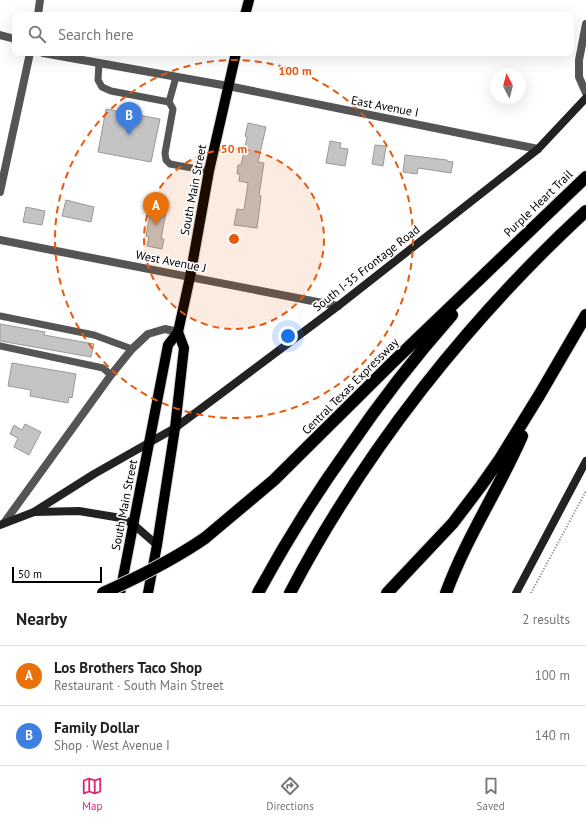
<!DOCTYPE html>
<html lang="en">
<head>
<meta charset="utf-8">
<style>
	:root { --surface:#fff; --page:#f6f6f6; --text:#222; --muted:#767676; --line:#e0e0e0; --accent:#db2777 }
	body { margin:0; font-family:"PT Sans",sans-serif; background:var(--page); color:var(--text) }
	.compass { position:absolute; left:490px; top:68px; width:36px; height:36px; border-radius:50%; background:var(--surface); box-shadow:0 4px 16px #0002; rotate:353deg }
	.scale { position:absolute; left:12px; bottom:10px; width:90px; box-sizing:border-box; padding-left:4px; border:2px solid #000; border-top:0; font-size:11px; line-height:14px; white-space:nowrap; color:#000; -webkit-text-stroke:3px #fff; paint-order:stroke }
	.you { position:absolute; left:288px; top:336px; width:14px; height:14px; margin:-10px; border:3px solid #fff; border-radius:50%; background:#1a73e8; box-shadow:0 0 0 6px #1a73e833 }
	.badge { display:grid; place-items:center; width:26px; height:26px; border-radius:50%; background:var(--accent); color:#fff; font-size:13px; font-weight:700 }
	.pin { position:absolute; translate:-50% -33px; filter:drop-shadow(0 1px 2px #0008) }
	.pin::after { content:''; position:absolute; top:21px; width:14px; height:12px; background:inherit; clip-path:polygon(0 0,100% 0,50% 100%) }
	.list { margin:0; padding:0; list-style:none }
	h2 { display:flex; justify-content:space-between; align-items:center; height:52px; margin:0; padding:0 16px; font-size:17px }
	h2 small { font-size:13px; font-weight:400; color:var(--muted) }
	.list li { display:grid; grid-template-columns:26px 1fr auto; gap:12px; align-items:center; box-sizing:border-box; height:60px; padding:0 16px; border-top:1px solid var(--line) }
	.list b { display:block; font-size:15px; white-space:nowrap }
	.list p { margin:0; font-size:13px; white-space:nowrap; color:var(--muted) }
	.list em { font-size:13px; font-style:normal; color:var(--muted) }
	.icon { flex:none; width:22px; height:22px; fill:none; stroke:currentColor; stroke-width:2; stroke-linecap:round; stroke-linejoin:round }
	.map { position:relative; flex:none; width:586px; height:593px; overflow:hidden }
	.search { position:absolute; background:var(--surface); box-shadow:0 4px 16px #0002; left:12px; right:12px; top:12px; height:44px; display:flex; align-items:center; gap:10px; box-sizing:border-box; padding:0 14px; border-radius:8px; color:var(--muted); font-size:15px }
	.sheet { height:172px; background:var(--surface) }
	nav { display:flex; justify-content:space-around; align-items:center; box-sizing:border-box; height:56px; border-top:1px solid var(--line); background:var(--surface); font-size:11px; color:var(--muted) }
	nav a { display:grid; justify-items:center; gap:2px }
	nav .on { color:var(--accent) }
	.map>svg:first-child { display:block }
	.building { fill:#c4c4c4; stroke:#999 }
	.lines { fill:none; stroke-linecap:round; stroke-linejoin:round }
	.primary-casing { stroke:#dbdbdb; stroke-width:12 }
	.highway-casing { stroke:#dbdbdb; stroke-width:14 }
	.path { stroke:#777; stroke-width:2; stroke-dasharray:1 2; stroke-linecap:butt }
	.lane { stroke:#555; stroke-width:7 }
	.street { stroke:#555; stroke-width:8 }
	.secondary { stroke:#222; stroke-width:8 }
	.primary { stroke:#000; stroke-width:10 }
	.highway { stroke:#000; stroke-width:12 }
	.highway-bridge-casing { stroke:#dbdbdb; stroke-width:14; stroke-linecap:butt }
	.highway-bridge { stroke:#000; stroke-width:12 }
	.ring { fill:none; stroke:#e8590c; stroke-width:2; stroke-dasharray:7 5 }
	.labels { text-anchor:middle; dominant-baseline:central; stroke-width:3.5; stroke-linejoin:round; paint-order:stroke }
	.street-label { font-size:12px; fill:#000; stroke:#fff }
	.centre { fill:#e8590c; stroke:#fff; stroke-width:2 }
	.ring-label { font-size:12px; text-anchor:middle; font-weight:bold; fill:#e8590c; stroke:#fff; stroke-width:3.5; stroke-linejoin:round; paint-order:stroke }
</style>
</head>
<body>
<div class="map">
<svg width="586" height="593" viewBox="0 0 586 593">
	<rect width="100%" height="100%" fill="#fff"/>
	<g class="building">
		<path d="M106,109L160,119L151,162L98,152Z"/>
		<path d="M248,123L266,127L258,162L264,163L259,195L261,196L257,228L234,225L237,209L244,210L248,183L239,181L240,174H237L238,165H241L247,137L245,136Z"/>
		<path d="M330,141L341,143L340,148L348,149L345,166L326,163Z"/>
		<path d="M375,145L386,146L383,166L372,164Z"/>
		<path d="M405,155L447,160V161L453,162L451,173L418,168L417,174L403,172Z"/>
		<path d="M66,200L94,207L91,222L62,216Z"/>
		<path d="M26,207L45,211L42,225L23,222Z"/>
		<path d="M155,210L166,212L161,239H164L162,249L147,246L149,237L146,236L150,213L154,214Z"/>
		<path d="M0,324L45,332L44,335L94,344L91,357L0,341Z"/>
		<path d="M12,363L76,374L72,398L69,397L68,403L30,396L31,390L8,386Z"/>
		<path d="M25,424L41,432L29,455L14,447L18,438L10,434L14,425L22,430Z"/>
	</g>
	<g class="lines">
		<defs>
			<g id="primary">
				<path d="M245,15L249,0"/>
				<path d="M120,593L168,345L178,332L190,277L209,171L236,53"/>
				<path d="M148,593L157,545L175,428L184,348L178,332"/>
			</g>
			<g id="highway">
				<path d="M205,538L274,480L393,362L586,177"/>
				<path d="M258,593C285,543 315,495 348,449C380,402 415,357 452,315"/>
				<path d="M290,593C365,450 468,320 586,211"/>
				<path d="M387,593L453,523L481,486L500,459L540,394L586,315"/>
				<path d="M446,593C466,538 499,489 522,436"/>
			</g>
		</defs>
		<use href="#primary" class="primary-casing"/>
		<use href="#highway" class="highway-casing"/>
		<path class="path" d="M531,593L586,491"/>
		<g class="lane">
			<path d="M99,63L98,80L102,87L111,91L169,102L173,109L165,153L166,160L170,164L209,171"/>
			<path d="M169,102L176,77"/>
			<path d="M0,316L94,335L132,349"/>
			<path d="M0,346L103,368L111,375"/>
		</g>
		<g class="street">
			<path d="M38,15L40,0"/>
			<path d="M586,24L579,60V77L586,93"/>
			<path d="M0,35L15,39"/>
			<path d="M43,53L228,86L538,149"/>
			<path d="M0,192L30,53"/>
			<path d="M0,240L338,306"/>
			<path d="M4,523L111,375L132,349L148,334L165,329L178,332"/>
		</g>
		<g class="secondary">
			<path d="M34,512L94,474L175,428L230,387L338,306L538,149L586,98"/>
			<path d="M0,525L34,512L79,511L121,518L133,524L157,545"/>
			<path d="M516,593L586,461"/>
		</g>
		<use href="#primary" class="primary"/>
		<use href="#highway" class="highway"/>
		<defs>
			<path id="highway-bridge" d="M103,593C139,577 173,560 205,538"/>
		</defs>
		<use href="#highway-bridge" class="highway-bridge-casing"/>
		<use href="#highway-bridge" class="highway-bridge"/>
	</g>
	<circle cx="234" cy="239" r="90" fill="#e8590c" fill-opacity=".12"/>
	<g class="ring">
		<circle cx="234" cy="239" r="90"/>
		<circle cx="234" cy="239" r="179"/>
	</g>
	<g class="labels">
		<g class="street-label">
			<text transform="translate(385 106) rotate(11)">East Avenue I</text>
			<text transform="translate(193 190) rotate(-79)">South Main Street</text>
			<text transform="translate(538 203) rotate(-44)">Purple Heart Trail</text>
			<text transform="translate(171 261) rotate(11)">West Avenue J</text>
			<text transform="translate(366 268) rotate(-38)">South I-35 Frontage Road</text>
			<text transform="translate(350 386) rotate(-45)">Central Texas Expressway</text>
			<text transform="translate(124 505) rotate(-79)">South Main Street</text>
		</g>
	</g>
	<circle cx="234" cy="239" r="6" class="centre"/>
	<g class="ring-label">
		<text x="295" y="75">100 m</text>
		<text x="234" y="153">50 m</text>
	</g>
</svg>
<svg class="compass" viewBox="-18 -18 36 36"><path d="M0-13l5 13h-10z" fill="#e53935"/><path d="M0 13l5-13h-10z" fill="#767676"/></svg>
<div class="scale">50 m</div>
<div class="you"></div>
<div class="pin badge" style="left:156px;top:225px;background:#e8710a">A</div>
<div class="pin badge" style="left:129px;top:135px;background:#3f7fe0">B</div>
<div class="search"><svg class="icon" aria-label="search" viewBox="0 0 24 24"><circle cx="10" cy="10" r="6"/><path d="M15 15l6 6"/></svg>Search here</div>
</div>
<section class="sheet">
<h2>Nearby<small>2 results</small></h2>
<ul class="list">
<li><span class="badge" style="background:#e8710a">A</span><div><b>Los Brothers Taco Shop</b><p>Restaurant · South Main Street</p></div><em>100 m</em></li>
<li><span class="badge" style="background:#3f7fe0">B</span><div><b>Family Dollar</b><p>Shop · West Avenue I</p></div><em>140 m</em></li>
</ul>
</section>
<nav>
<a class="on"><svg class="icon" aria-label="map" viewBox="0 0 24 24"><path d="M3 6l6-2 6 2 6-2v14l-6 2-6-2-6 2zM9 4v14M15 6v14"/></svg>Map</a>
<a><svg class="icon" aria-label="directions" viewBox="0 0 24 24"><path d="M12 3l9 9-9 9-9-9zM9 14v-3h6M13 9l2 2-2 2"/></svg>Directions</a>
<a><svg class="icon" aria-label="saved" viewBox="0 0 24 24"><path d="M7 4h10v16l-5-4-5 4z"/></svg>Saved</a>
</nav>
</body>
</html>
